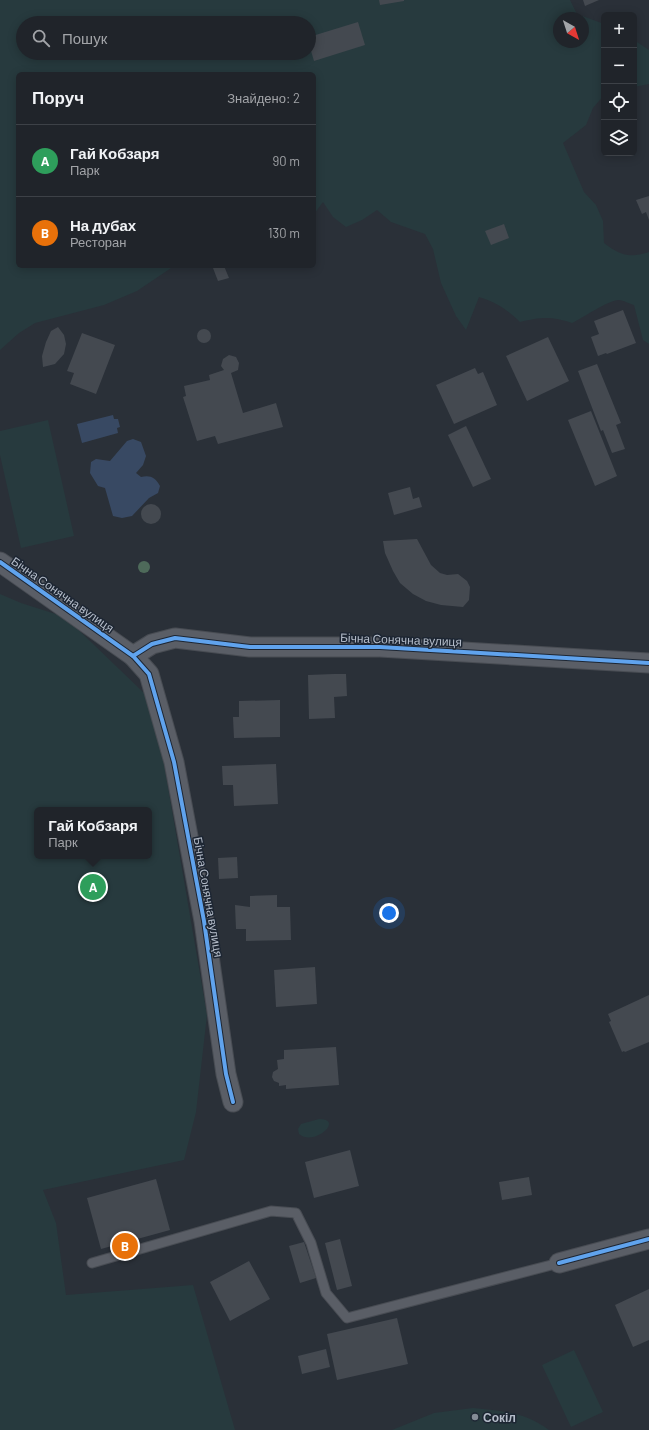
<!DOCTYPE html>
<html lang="uk">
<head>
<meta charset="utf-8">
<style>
	:root { --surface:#20242a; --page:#282c32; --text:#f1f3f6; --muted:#a2a4a8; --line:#3d4147; --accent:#8bbbb9 }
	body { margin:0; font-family:Barlow,sans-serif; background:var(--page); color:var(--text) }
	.controls { position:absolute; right:12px; top:12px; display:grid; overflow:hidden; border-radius:6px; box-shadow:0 2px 10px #0003 }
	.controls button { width:36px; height:36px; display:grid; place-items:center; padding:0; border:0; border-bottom:1px solid var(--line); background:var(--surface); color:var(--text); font:20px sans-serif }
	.compass { position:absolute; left:553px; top:12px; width:36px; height:36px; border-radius:50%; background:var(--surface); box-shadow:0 2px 10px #0003; rotate:141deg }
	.you { position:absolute; left:389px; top:913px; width:14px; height:14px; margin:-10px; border:3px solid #fff; border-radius:50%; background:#1a73e8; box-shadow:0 0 0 6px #1a73e833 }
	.badge { display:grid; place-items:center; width:26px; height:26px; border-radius:50%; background:var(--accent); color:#fff; font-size:13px; font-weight:700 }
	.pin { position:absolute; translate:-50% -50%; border:2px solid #fff; box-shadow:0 1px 4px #0006 }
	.popup { position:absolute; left:34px; top:807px; width:118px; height:52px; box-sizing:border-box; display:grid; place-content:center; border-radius:6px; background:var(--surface); filter:drop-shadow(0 1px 3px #0005); font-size:13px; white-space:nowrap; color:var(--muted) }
	.popup b { font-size:15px; color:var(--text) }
	.popup::after { content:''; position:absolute; left:50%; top:100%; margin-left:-8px; border:8px solid transparent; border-top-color:var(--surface) }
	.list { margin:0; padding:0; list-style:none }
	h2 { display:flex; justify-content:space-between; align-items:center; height:52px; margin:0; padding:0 16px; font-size:17px }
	h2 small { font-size:13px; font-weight:400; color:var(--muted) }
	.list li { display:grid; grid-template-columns:26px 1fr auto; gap:12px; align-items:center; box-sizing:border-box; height:72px; padding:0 16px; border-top:1px solid var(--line) }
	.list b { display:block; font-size:15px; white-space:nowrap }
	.list p { margin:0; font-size:13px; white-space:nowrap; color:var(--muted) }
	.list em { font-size:13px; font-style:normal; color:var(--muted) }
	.icon { flex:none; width:22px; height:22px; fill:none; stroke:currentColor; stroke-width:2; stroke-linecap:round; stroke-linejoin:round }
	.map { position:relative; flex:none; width:649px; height:1430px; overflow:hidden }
	.search { position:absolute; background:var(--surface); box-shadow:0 2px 10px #0003; left:16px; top:16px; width:300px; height:44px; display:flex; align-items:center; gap:10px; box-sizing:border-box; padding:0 14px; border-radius:22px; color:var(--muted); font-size:15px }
	.panel { position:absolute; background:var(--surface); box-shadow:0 2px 10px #0003; left:16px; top:72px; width:300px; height:196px; border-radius:6px }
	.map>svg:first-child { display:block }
	.green { fill:#273a3e; fill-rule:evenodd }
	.water { fill:#384963 }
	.building { fill:#444950 }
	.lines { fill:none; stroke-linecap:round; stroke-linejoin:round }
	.service-casing { stroke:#484c53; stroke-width:11 }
	.minor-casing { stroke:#484c53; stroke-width:21 }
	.service { stroke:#5a5e66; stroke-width:9 }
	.minor { stroke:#5a5e66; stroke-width:19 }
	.cycleway-casing { stroke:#1d2633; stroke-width:6 }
	.cycleway { stroke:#60a3ed; stroke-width:4 }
	.tree { fill:#4e6a5a }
	.poi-dot { fill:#848b96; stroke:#1d2633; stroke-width:1.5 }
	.labels { text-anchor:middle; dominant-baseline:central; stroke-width:3; stroke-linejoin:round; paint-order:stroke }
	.street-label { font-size:12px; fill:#b4bcc9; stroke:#1d2633 }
	.poi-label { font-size:12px; font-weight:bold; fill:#b4bcc9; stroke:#1d2633; text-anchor:start }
</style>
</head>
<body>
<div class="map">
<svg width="649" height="1430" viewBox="0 0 649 1430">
	<rect width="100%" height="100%" fill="#2a3038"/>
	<g class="green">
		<path d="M0,0H570L577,14L604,24V95L593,108L586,125L563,143L584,192L596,205L603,221L604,243C621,256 629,258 649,252V344L643,340L634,305C630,304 623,300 619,300C608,300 583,318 572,323C552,316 541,317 520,322C508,310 496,302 479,297L466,330L456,316L441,283L433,249L425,234L391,222L377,210L362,220L346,227L333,217L323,202L314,214V74H18V266H174L137,291L104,305L35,323L19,333L0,350ZM559,18H583V42H559ZM23,23H309V53H23Z"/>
		<path d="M634,40L649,50V84L634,87Z"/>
		<path d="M48,420L74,536L21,548L0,455V431Z"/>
		<path d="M0,594L21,603L65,617L145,694L163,758L207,1015L196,1112L184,1160L43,1190L56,1223L66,1295L193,1285L235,1430H0ZM37,810H149V856H37Z"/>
		<path d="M319,1119C345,1119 314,1147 299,1134L298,1129L301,1124Z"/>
		<path d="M574,1350L603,1412L571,1427L542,1365Z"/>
		<path d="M473,1408C503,1411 524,1412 549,1430H392L434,1413Z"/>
	</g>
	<g class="water">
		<path d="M113,415L114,419H118L120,427L117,428L118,433L82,443L77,424Z"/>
		<path d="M133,439L141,442L146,456L143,465L136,473L141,477C150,475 155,477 160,486L158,493L149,498L132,516L122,518L113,516L105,488L98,486L90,473L91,462L96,459L110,461L127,441Z"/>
	</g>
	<g class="building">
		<path d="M379,0H404V1L380,5Z"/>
		<path d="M583,0H599L585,6Z"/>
		<path d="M358,22L365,45L314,61L309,44V37Z"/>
		<path d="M649,196V220L646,212L642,214L636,200Z"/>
		<path d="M504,224L509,238L491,245L485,231Z"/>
		<path d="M217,266H224L229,278L218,281L213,268Z"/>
		<path d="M623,310L636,343L607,354L606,353L598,356L591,337L599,334L594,321Z"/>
		<path d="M58,327L64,335L66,344L64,354L55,364L43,367L42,356L46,342L51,331Z"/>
		<circle cx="204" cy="336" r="7"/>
		<path d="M82,333L115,345L96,394L70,384L74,373L67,371Z"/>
		<path d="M548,337L569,381L527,401L506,356Z"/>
		<path d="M229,355L236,357L239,363L238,370L231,373L243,413L276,403L283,427L218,444L215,436L197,441L183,397L186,396L184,386L210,380L209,375L224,370L221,366L223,359Z"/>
		<path d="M597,364L621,423L616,425L625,449L612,453L603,430L601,431L578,371Z"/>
		<path d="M475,368L478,374L483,372L497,405L454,424L436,385Z"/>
		<path d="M591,411L617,476L595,486L568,420Z"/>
		<path d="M466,426L491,479L473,487L448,435Z"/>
		<path d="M410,487L413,499L419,497L422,507L394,515L388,493Z"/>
		<circle cx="151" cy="514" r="10"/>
		<path d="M417,539L431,565L440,573L447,575L458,574L467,581L470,587L469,600L463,607L441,605L426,601L413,594L400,583L393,571L385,553L383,541Z"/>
		<path d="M334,674H346L347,696L334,697L335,718L309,719L308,675Z"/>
		<path d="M280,700V737L234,738L233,717H239V701Z"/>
		<path d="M276,764L278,804L234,806L233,785H223L222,766Z"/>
		<path d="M237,857L238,878L219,879L218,858Z"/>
		<path d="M277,895V907H290L291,940L246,941V929H236L235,905L250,907V896Z"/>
		<path d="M315,967L317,1004L276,1007L274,970Z"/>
		<path d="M649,995V1042L625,1052L624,1051L622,1052L609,1022L611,1021L608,1014Z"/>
		<path d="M336,1047L339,1085L286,1089V1085L279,1086V1083L274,1081L272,1077L273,1072L278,1069L277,1060L284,1059V1050Z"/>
		<path d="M350,1150L359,1186L314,1198L305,1162Z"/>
		<path d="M529,1177L532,1195L502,1200L499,1182Z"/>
		<path d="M156,1179L170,1230L101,1249L87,1198Z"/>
		<path d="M340,1239L352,1286L337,1290L325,1243Z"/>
		<path d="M304,1242L316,1278L300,1283L289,1246Z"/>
		<path d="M249,1261L270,1299L230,1321L210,1282Z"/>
		<path d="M649,1289V1340L633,1347L615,1305Z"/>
		<path d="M397,1318L408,1364L337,1380L327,1334Z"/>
		<path d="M326,1349L330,1367L302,1374L298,1356Z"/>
	</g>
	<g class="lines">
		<defs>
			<path id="service" d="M92,1263L271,1211L296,1213L311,1243L326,1293L347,1318L559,1263"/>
			<g id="minor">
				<path d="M0,562L133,656L152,644L175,638L250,647H380L649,663"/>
				<path d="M133,656L149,674L174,762L204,921L226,1074L233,1102"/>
				<path d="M559,1263L649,1239"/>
			</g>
		</defs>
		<use href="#service" class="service-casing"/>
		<use href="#minor" class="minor-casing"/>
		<use href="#service" class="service"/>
		<use href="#minor" class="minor"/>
		<defs>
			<g id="cycleway">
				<path d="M0,562L133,656L152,644L175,638L250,647H380L649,663"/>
				<path d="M133,656L149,674L174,762L204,921L226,1074L233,1102"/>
				<path d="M559,1263L649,1239"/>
			</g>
		</defs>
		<use href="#cycleway" class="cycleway-casing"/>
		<use href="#cycleway" class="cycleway"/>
	</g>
	<circle class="tree" cx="144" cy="567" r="6"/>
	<circle class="poi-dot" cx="475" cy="1417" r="4"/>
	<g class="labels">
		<g class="street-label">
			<text transform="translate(63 594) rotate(35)">Бічна Сонячна вулиця</text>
			<text transform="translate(401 639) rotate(2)">Бічна Сонячна вулиця</text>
			<text transform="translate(209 897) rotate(80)">Бічна Сонячна вулиця</text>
		</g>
		<g class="poi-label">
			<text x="483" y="1417">Сокіл</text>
		</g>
	</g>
</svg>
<div class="controls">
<button>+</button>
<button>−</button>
<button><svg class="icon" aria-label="locate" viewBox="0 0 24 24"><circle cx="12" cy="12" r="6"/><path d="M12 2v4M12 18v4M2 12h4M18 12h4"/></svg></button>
<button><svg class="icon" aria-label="layers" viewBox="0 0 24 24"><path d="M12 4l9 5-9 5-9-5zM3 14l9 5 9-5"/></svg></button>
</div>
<svg class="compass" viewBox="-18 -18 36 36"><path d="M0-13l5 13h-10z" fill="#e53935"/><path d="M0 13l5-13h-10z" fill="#a2a4a8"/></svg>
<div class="you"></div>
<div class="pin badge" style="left:93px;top:887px;background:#2e9e5b">A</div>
<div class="popup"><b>Гай Кобзаря</b>Парк</div>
<div class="pin badge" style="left:125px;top:1246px;background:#e8710a">B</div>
<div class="search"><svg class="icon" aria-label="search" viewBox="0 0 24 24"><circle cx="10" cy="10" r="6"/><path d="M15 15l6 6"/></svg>Пошук</div>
<section class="panel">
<h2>Поруч<small>Знайдено: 2</small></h2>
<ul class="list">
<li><span class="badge" style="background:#2e9e5b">A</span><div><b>Гай Кобзаря</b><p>Парк</p></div><em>90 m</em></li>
<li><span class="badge" style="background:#e8710a">B</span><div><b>На дубах</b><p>Ресторан</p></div><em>130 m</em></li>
</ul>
</section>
</div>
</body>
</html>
